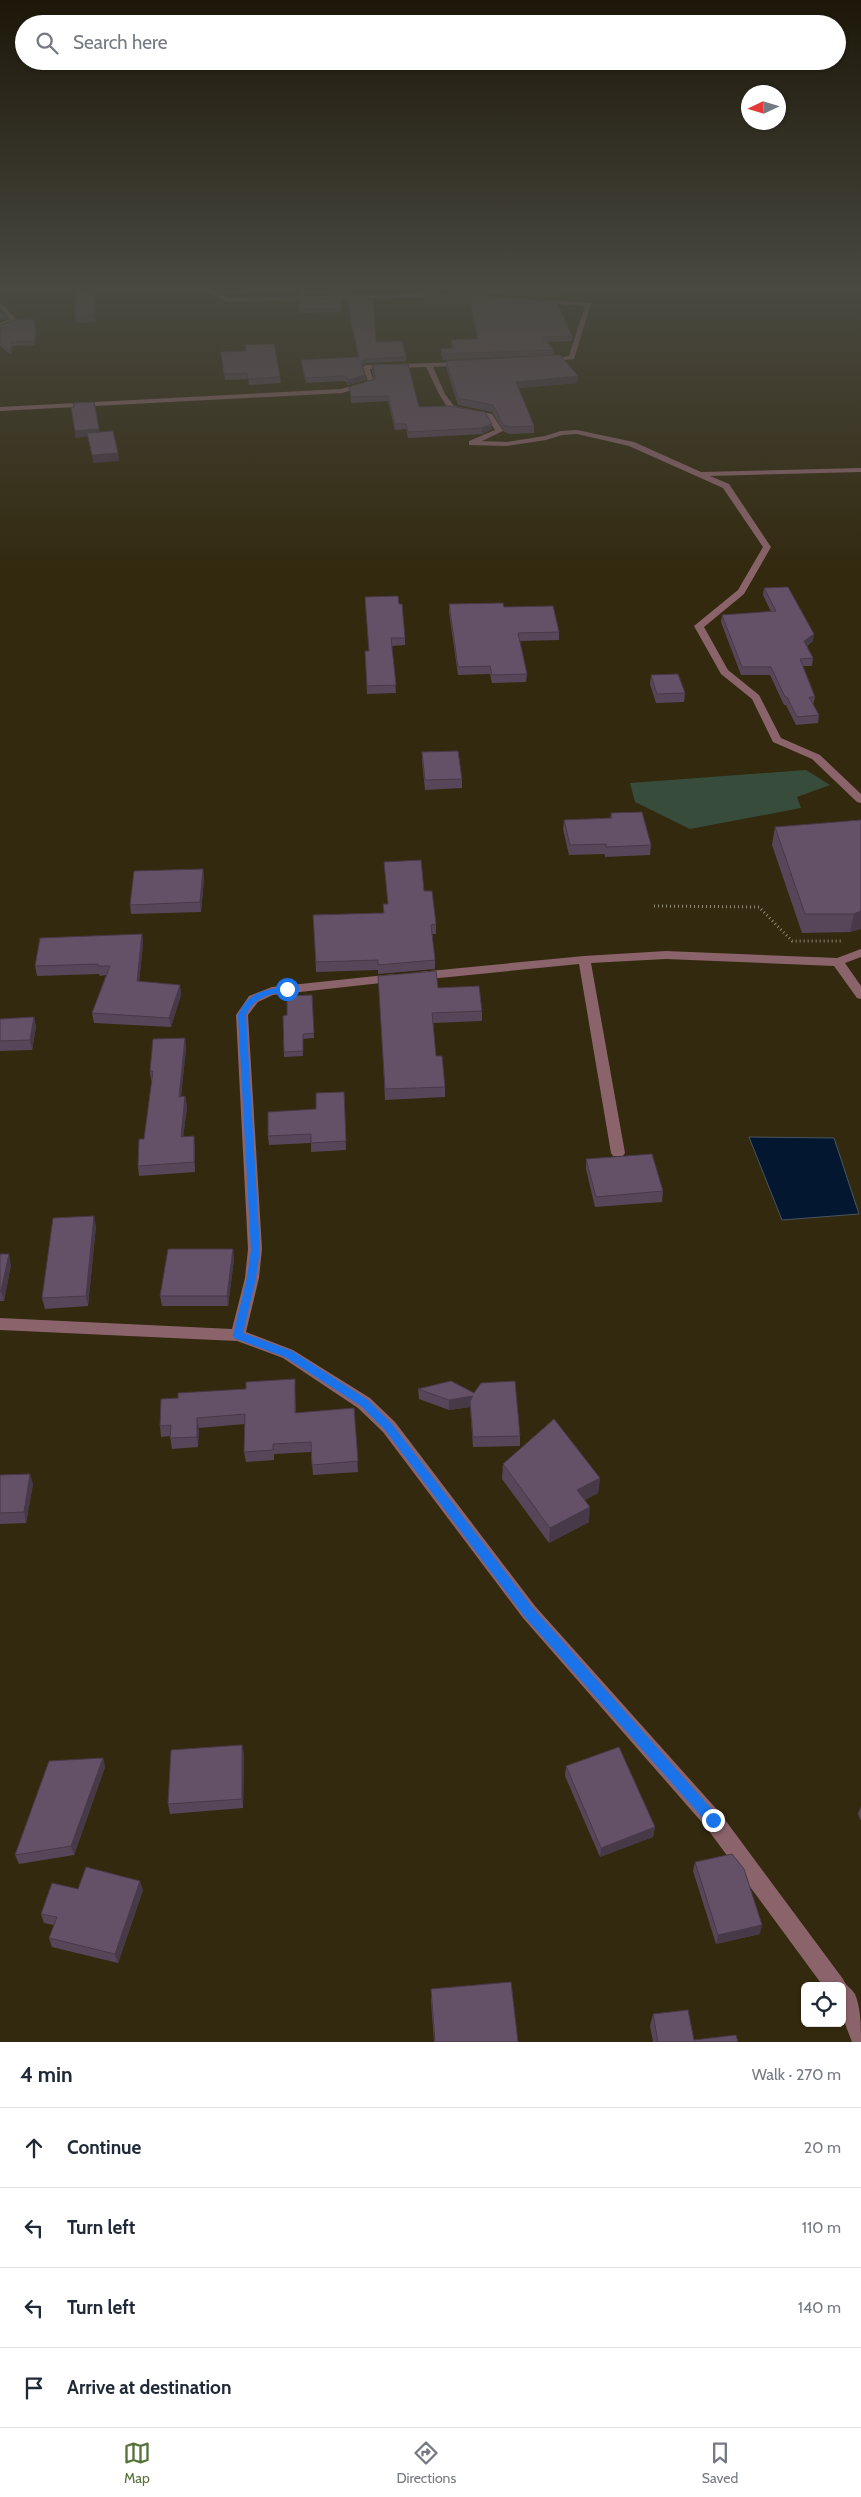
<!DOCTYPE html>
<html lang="en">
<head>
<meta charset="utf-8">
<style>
	:root { --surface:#fff; --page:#f6f6f7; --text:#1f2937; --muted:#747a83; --line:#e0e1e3; --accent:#557238 }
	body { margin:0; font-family:Cabin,sans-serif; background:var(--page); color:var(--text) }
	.controls { position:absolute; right:15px; bottom:15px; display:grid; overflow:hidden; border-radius:8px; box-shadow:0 1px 4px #0004 }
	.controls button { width:45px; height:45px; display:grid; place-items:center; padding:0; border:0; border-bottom:1px solid var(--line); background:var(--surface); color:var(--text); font:25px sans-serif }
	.compass { position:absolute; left:741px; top:85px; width:45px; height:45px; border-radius:50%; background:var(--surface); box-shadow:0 1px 4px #0004; rotate:266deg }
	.stop { position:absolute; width:15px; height:15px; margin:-11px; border:4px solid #1a73e8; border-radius:50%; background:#fff }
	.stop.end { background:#1a73e8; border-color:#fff; box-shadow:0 1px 5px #0008 }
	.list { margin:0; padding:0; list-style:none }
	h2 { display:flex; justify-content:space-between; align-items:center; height:65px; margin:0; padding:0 20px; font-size:21px }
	h2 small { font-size:16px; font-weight:400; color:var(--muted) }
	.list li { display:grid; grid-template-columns:32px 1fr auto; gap:15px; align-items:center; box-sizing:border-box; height:80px; padding:0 20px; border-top:1px solid var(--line) }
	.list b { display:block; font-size:19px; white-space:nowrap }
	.list em { font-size:16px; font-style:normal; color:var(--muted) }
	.icon { flex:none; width:28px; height:28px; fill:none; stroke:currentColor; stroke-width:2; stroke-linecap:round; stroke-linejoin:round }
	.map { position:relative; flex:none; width:861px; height:2042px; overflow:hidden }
	.search { position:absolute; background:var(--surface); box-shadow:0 1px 4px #0004; left:15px; right:15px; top:15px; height:55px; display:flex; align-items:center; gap:12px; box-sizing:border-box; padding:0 18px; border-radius:28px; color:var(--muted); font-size:19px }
	.sheet { height:385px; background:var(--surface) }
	nav { display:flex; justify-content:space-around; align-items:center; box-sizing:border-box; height:70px; border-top:1px solid var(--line); background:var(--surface); font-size:14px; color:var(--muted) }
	nav a { display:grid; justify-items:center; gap:2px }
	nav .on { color:var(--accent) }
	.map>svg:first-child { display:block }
	.green { fill:#374c3b }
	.water { fill:#031730; stroke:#495562 }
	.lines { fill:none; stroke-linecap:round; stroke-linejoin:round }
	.path { stroke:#8e8771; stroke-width:3; stroke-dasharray:1 3; stroke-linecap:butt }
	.minor { fill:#8b636b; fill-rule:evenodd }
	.wall { fill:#574659 }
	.shaded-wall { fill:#473948 }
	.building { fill:#655167; stroke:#473948 }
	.route { fill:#1a73e8 }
</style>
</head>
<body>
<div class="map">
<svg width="861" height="2042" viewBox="0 0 861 2042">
	<rect width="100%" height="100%" fill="#32290e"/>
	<path class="green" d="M806,770L830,785L797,797L801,808L690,829L635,802L630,783Z"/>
	<path class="water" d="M749,1137L834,1138L859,1214L782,1220Z"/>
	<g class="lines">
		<path class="path" d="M654,906L759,907L792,941H842"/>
		<g class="minor">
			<path d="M203,290H211L228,298L441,293L444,295L441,297L227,302Z"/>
			<path d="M487,296L591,303L574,359L548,362L545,360L569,356L585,306L489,299Z"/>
			<path d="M0,302L16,319V321L0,327V323L10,319L0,308Z"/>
			<path d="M463,362L465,363V365L433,367L445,394L454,406L492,414L503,431L482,441L507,442L545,436L561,431L577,430L634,442L701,472L861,468V472L710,476L729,484L771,547L744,594L704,627L728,670L759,695L781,738L820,755L861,794V803L857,802L812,759L773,742L752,699L721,674L694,626L738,590L763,547L723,488L629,446L577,434L562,435L546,440L507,446L469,445V441L495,430L486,416L449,410L439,394L426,367L370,369L374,383L342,393L0,411V407L341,389L368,381L363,367L366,365Z"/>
			<path d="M861,949V957L845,963L861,986V999L857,998L834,966L666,959L591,963L625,1153L623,1156H613L611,1153L579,964L419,980L413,976L419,972L584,956L666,951L837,958Z"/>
			<path d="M395,974L399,975L401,978L399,981L273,995L258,1002L248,1015L262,1249L259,1278L246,1332L293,1350L370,1398L395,1422L535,1606L720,1813L843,1979C846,1986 851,1988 855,1994C861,2009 861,2026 861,2042H852L842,2016V1986H823L706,1827L523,1618L383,1432L358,1408L283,1358L237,1341L0,1330V1318L232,1329L245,1278L248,1249L236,1015L249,996L272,987Z"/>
		</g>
	</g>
	<g class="wall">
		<path d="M96,290V322L76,323L75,316Z"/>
		<path d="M215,290H248V294L227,295Z"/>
		<path d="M299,290H341V294L300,295Z"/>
		<path d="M421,290H551L553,293L552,298L454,291L421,292Z"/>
		<path d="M424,295L556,301L572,336V341L547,342L554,350V355L443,360L441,354V349L452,348L451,345V340L477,339L470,304H425L424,300Z"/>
		<path d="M341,298V312L299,313V299Z"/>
		<path d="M347,299L376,342L406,357V361L365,363L362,366L365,375L366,380L348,385L347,382L343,381L306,383L301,364V360L358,357L347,304Z"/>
		<path d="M0,324L36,336L34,345L13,346L11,355L0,346Z"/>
		<path d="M245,345L280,377L281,383L249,385L248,379L225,380L222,358L246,351Z"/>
		<path d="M446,361L578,376L577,383L519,388L534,426V433L510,434L504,432L492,412L458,405L446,367Z"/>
		<path d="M372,365L419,407L492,424V429L482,434L408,438L406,429L395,430L388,401L351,403L349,387L374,379L372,371Z"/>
		<path d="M764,588L813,641L807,646L813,658L812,666H803L815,697L813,705L819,715L818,723L796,725L786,705H784L770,675H741L721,622L722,615L771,612L763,595Z"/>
		<path d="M365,597L399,604L405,638V645L392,646L396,693L367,694L365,651H369Z"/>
		<path d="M449,604L504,607L559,632V640L520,641L527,674L526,682L492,683L490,674L458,675L449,612Z"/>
		<path d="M651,675L685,693L684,702L656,703L650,684Z"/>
		<path d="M422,752L462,779V788L425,790L422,761Z"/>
		<path d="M611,813L651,845L650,855L605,857V854L569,855L563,829L564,820L610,818Z"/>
		<path d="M861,820V929L850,932L802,933L772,845L775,827Z"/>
		<path d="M384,862L424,891L436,924V934H432L435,960V969L378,974V970L316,972L313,915L383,913L388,904Z"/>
		<path d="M203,869L204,879L201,912L131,914L130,905Z"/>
		<path d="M142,934L143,944L139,982L180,985L181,995L171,1027L94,1023L92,1013L106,975L100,976L99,974L37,976L35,966Z"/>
		<path d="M379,986L438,988L482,1011V1021L433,1023L436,1056L445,1087V1097L385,1100Z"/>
		<path d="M312,995L314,1038L303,1039V1056L284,1057L283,1016L287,1015Z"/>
		<path d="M34,1017L36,1027L32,1050L0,1051V1019Z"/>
		<path d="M185,1038L186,1048L181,1096H185L187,1107L183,1137L195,1146V1172L139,1176L138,1166L144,1139L152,1081H151L150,1071Z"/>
		<path d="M344,1092L346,1150L311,1152V1143L269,1145L268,1136L316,1109Z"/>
		<path d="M586,1159L663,1191L662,1202L595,1207L586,1169Z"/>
		<path d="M96,1226L88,1306L45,1309L42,1298Z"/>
		<path d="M233,1249L234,1259L228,1306H162L160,1296Z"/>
		<path d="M0,1254L11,1265L4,1301H0Z"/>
		<path d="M451,1381L520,1436V1446L473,1447L470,1407L449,1410L419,1399L418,1389Z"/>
		<path d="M295,1389L296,1413L354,1408L358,1472L313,1475L311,1452L274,1454V1460L246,1462L244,1452L245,1424L199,1428L198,1447L172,1449L170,1436L161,1437L160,1426Z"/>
		<path d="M503,1464L600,1478L598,1493L585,1500L589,1522L549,1543L502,1479Z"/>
		<path d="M0,1475L33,1484L26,1523L0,1524Z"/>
		<path d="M244,1754L243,1808L170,1814L168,1804Z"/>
		<path d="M103,1758L105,1767L74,1855L19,1864L15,1855Z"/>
		<path d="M566,1766L655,1827L653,1837L600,1857L565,1776Z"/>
		<path d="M861,1806V1821L858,1814Z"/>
		<path d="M695,1862L760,1934L716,1944L693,1871Z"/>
		<path d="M78,1889L143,1890L118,1963L52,1947L49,1938L54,1925L44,1923L41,1914Z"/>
		<path d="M431,1989L518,2042H434L431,2002Z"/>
		<path d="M653,2014L694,2040L738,2042H653L650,2026Z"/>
	</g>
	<g class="shaded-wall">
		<path d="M95,290H96V322L95,315Z"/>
		<path d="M6,315L7,318L0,321V318Z"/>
		<path d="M36,332V336L34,345V341Z"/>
		<path d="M12,342L13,346L11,355L10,351Z"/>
		<path d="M365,359V363L361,368V363Z"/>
		<path d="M365,375L366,380L348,385V380Z"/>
		<path d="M578,376L577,383L516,388V382Z"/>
		<path d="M492,424V429L482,434V428Z"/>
		<path d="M99,429L100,435L75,438V431Z"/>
		<path d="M118,453L119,461L93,463L92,455Z"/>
		<path d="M814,634L813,641L803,648L804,641Z"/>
		<path d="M203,869L204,879L201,912L200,902Z"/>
		<path d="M861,911V929L850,932L854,914Z"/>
		<path d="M142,934L143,944L138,991L137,981Z"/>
		<path d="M180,985L181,995L171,1027L169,1018Z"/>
		<path d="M34,1017L36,1027L32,1050L30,1040Z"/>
		<path d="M185,1038L186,1048L180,1107L179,1097Z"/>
		<path d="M185,1096L187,1107L182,1147L181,1137Z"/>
		<path d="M194,1136L195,1146V1172L194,1162Z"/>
		<path d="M94,1216L96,1226L88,1306L86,1296Z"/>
		<path d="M233,1249L234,1259L228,1306L227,1296Z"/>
		<path d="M9,1254L11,1265L4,1301L1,1291Z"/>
		<path d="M473,1396L470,1401V1407L449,1410V1400Z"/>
		<path d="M197,1418L199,1428L198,1447L197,1437Z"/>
		<path d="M30,1474L33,1484L26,1523L24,1512Z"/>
		<path d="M600,1478L598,1493L575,1505L577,1490Z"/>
		<path d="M590,1507L589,1522L549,1543L550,1528Z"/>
		<path d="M242,1745L244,1754L243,1808L242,1799Z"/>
		<path d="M103,1758L105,1767L74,1855L71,1846Z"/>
		<path d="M655,1827L653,1837L600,1857L601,1848Z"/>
		<path d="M140,1881L143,1890L118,1963L115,1954Z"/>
		<path d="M762,1925L760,1934L716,1944L718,1935Z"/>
	</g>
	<g class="building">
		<path d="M76,290H95V315L75,316Z"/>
		<path d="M504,290H551L553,293Z"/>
		<path d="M454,294L556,301L572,336L543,337L554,350L443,354L441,349L454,348L451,340L478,339L470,299H425L424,295Z"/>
		<path d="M341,298V309H299V299Z"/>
		<path d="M347,299H373L376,342L402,341L406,357L365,359L361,363L365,375L348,380L347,377L343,376L305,378L301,360L359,357Z"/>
		<path d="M5,313L6,315L0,318V314Z"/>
		<path d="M33,319L36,332L34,341L12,342L10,351L0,343V325L14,320Z"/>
		<path d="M274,344L280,377L248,379L247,373L224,374L221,352L246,351L245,345Z"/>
		<path d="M560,355L578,376L516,382L534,426L511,427L504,426L493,405L458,398L446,361Z"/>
		<path d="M408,364L419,407L448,406L485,412L492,424L482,428L408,432L406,424H395L388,396L351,397L349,387L376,379L372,365Z"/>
		<path d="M94,402L99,429L75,431L71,407H74L73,403Z"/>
		<path d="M113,431L118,453L92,455L87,433Z"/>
		<path d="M788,587L814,634L804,641L813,658L800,659L815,697H809L819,715L797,717L787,697H785L771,667H742L722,615L776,611L764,588Z"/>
		<path d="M398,596L399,604H402L405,638H391L396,685L367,686L365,651H369L365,597Z"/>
		<path d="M503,603L504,607L553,606L559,632L518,633L527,674L492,675L490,666L458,667L449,604Z"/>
		<path d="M678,674L685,693L657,694L651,675Z"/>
		<path d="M458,751L462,779L425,780L422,752Z"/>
		<path d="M642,812L651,845L606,847V844L570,845L564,820L612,818L611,813Z"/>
		<path d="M861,820V911L854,914H805L775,827Z"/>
		<path d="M421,860L424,891H432L436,924L431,925L435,960L378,965V960L316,962L313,915L384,913L383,904H388L384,862Z"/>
		<path d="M203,869L200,902L130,905L134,871Z"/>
		<path d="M142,934L137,981L180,985L169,1018L92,1013L110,966H98V964L35,966L40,938Z"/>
		<path d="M436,971L438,988L479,986L482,1011L432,1013L436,1056H442L445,1087L385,1089L378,976Z"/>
		<path d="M312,995L314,1033L303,1034V1051L284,1052L283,1016L287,1015V996Z"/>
		<path d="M34,1017L30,1040L0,1041V1019Z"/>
		<path d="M185,1038L179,1097L185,1096L181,1137L194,1136V1162L138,1166L139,1139H144L153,1071H150L153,1039Z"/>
		<path d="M344,1092L346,1141L311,1143V1134L268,1136V1112L316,1109V1093Z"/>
		<path d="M652,1154L663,1191L596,1197L586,1159Z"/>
		<path d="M94,1216L86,1296L42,1298L53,1218Z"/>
		<path d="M168,1249H233L227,1296H160Z"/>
		<path d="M0,1254H9L1,1291H0Z"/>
		<path d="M295,1379V1413L354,1408L358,1461L312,1465L311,1442L273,1444V1450L244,1452L245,1414L197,1418V1437L170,1438L171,1425L160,1426L161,1399L178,1398V1393L246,1389V1382Z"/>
		<path d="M451,1381L474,1393L481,1383L515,1381L520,1436L473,1437L470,1401L473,1396L449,1400L418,1389Z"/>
		<path d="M554,1419L600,1478L577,1490L590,1507L550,1528L503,1464Z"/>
		<path d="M30,1474L24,1512L0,1513V1475Z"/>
		<path d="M242,1745V1799L168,1804L171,1750Z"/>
		<path d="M619,1747L655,1827L601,1848L566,1766Z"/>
		<path d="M103,1758L71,1846L15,1855L49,1761Z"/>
		<path d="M732,1854L744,1869L762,1925L718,1935L695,1862Z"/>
		<path d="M86,1867L140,1881L115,1954L49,1938L57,1917L41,1914L52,1883L78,1889Z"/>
		<path d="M511,1982L518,2042H435L431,1989Z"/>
		<path d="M688,2010L694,2040L736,2035L738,2042H658L653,2014Z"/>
	</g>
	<linearGradient id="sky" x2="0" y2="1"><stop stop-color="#1c1708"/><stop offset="0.5" stop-color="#494941"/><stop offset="1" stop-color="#494941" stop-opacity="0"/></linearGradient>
	<rect width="861" height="576" fill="url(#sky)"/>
	<path class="route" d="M287,986L290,987V990C271,995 255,995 246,1015L260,1250L256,1278L243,1333L292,1351L368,1400L392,1424L533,1608L717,1815L719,1820L717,1824L713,1826L708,1824L524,1616L385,1430L361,1406L285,1357L234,1338L233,1335L247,1278L251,1250L238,1015C249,991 263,991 287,986Z"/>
</svg>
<div class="controls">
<button><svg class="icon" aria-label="locate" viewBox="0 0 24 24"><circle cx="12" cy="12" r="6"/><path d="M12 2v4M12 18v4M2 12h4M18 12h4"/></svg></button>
</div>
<svg class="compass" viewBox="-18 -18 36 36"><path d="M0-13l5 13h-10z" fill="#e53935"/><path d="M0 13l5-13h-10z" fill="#747a83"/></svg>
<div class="stop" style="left:287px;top:989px"></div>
<div class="stop end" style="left:713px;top:1820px"></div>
<div class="search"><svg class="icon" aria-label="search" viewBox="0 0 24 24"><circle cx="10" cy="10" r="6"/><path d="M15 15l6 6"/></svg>Search here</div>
</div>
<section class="sheet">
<h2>4 min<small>Walk · 270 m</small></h2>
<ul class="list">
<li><svg class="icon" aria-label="ahead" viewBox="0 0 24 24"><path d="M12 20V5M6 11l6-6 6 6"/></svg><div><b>Continue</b></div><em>20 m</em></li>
<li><svg class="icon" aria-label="left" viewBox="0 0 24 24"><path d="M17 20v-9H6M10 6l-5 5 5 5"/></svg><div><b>Turn left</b></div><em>110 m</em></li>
<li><svg class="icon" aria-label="left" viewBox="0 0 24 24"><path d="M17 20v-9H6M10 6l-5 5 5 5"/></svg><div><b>Turn left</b></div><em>140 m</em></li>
<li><svg class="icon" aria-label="arrive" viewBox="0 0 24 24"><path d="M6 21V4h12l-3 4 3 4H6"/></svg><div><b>Arrive at destination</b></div></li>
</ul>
</section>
<nav>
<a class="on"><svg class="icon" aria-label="map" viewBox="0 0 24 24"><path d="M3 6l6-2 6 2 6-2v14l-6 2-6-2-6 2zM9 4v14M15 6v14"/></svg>Map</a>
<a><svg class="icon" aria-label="directions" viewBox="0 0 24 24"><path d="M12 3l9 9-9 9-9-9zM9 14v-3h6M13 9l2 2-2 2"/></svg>Directions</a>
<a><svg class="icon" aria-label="saved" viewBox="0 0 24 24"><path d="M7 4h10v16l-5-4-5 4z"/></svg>Saved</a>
</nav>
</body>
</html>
